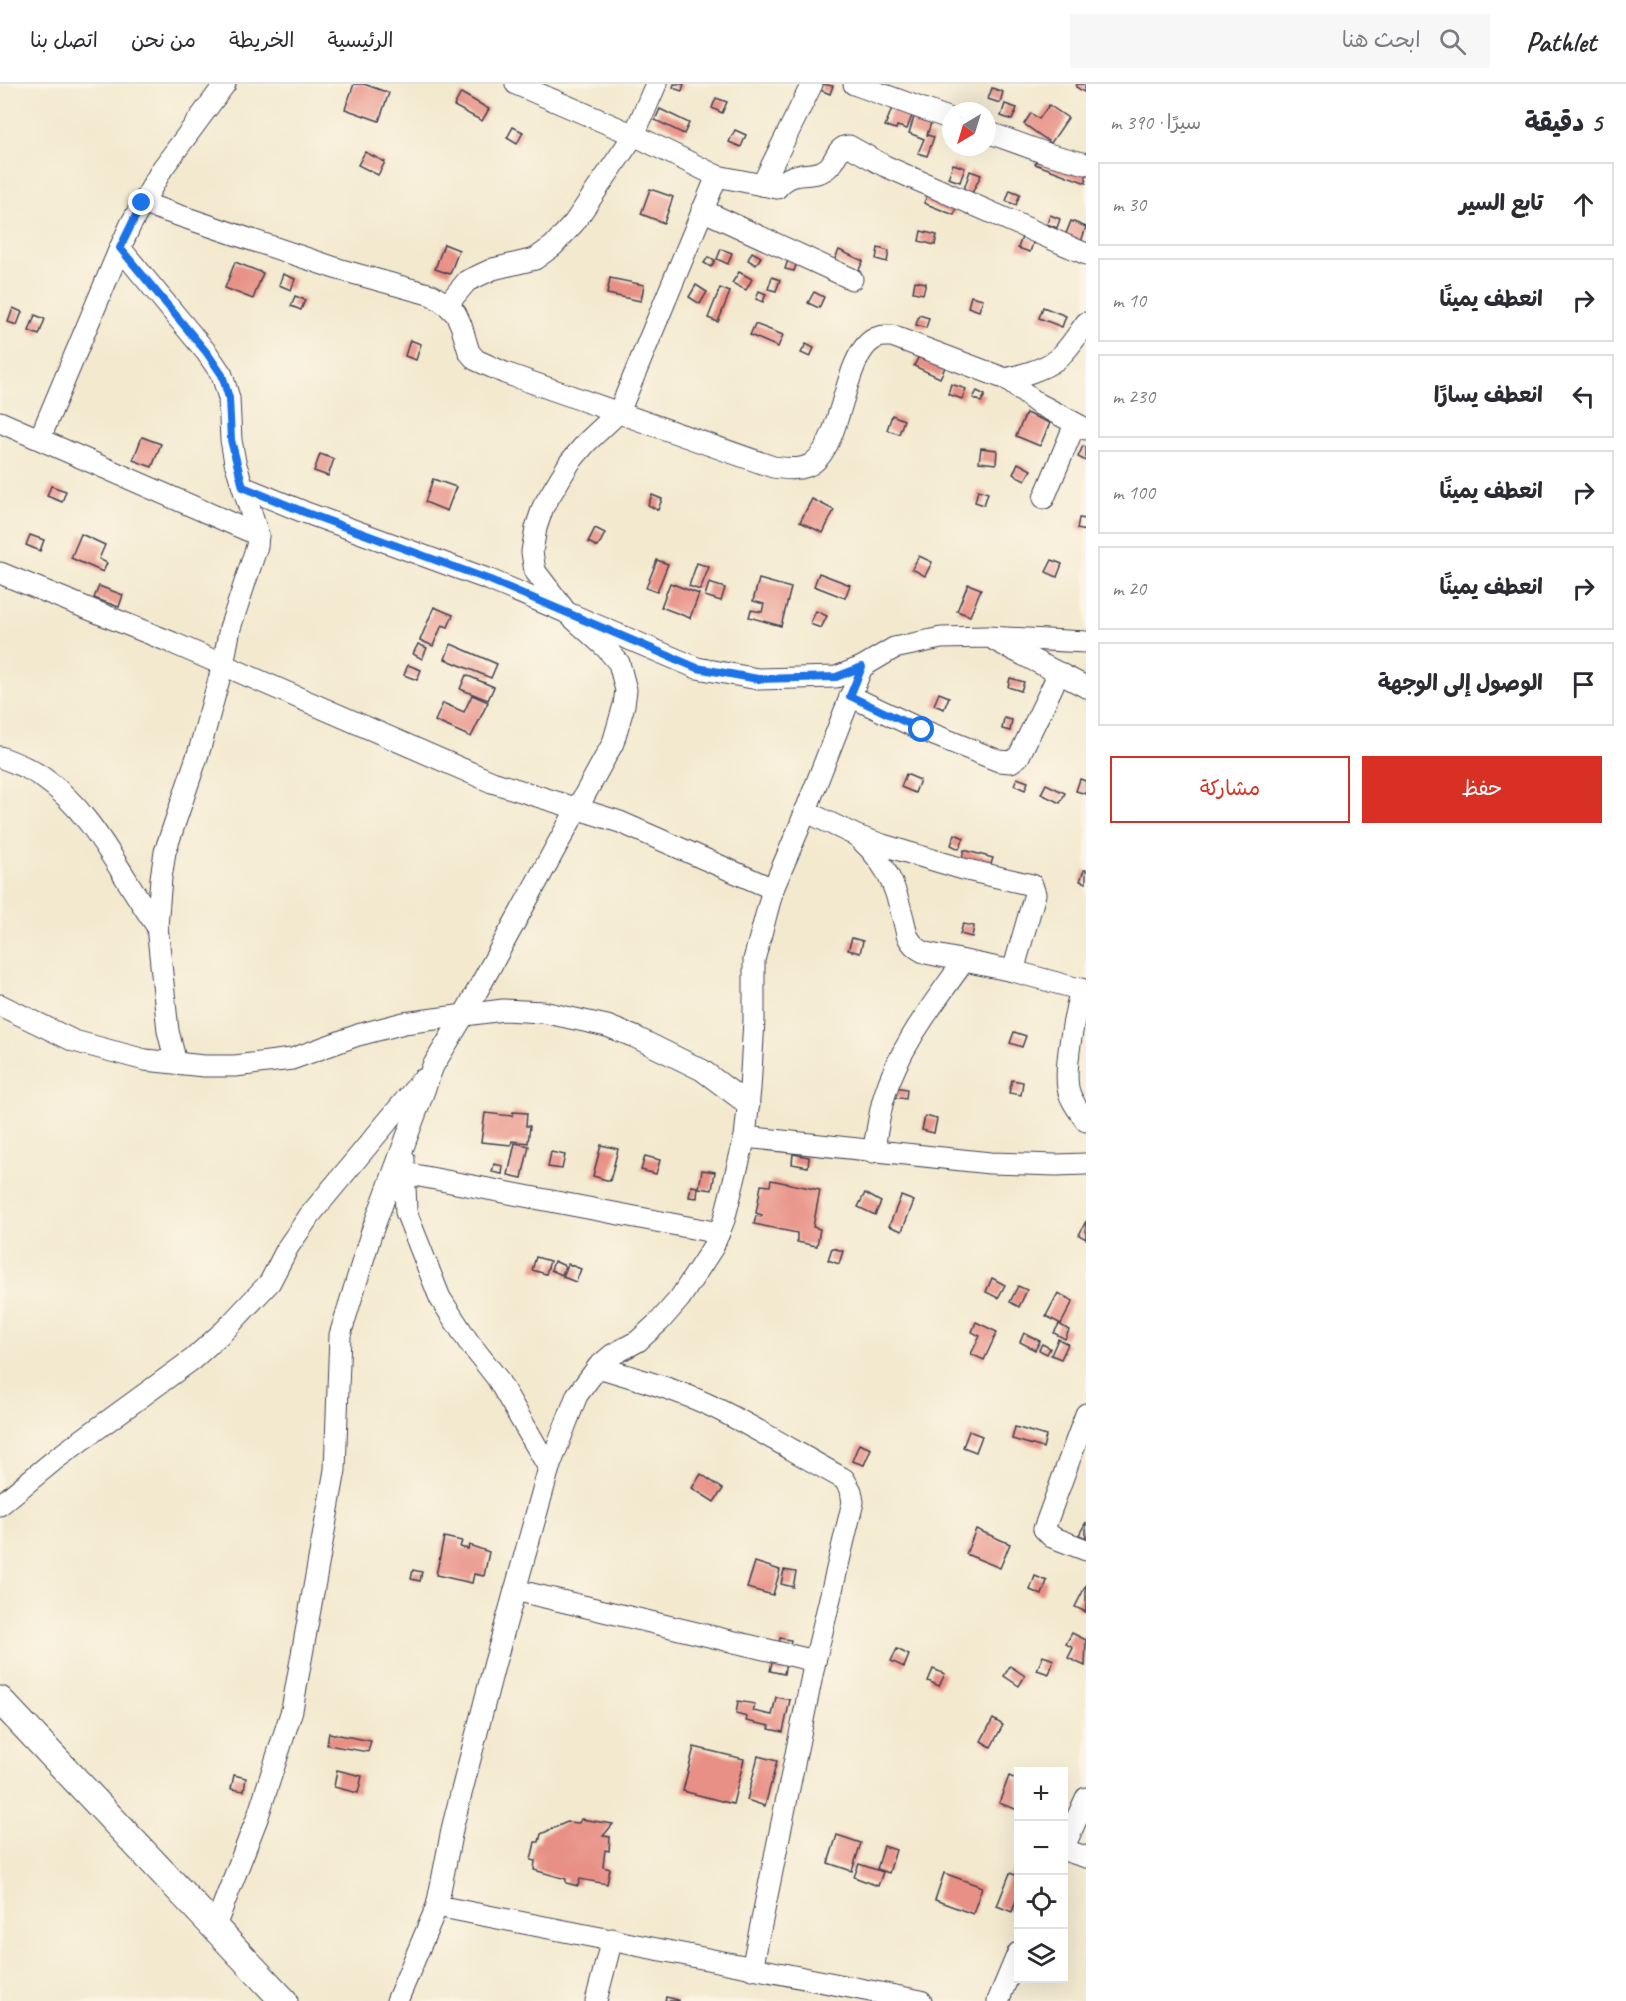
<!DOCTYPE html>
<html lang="ar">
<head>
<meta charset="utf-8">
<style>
	:root { --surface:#fff; --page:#f7f7f7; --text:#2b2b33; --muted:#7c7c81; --line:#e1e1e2; --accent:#d93025 }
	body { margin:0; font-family:Caveat,"Playpen Sans Arabic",sans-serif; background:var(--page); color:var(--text); direction:rtl }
	.controls { position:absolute; right:18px; bottom:18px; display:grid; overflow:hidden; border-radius:0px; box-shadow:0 6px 24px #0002 }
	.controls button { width:54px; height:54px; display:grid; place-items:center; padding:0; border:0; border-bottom:2px solid var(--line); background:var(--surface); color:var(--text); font:30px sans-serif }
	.compass { position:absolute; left:942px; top:18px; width:54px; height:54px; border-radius:50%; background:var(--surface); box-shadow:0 6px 24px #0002; rotate:218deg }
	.stop { position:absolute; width:18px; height:18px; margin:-14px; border:4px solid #1a73e8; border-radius:50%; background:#fff }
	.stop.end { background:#1a73e8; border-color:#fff; box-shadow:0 2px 6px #0008 }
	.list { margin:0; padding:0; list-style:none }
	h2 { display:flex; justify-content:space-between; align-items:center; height:78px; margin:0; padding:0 24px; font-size:26px }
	h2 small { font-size:20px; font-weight:400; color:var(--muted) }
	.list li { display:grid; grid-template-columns:39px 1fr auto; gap:18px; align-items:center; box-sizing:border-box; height:84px; margin:0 12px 12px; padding:0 12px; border:2px solid var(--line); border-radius:0px }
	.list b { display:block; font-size:22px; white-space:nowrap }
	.list em { font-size:20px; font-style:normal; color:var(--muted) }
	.actions { display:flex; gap:12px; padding:18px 24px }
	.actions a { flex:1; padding:14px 0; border:2px solid var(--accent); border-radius:0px; text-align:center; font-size:21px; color:var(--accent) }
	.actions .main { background:var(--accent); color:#fff }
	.icon { flex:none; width:33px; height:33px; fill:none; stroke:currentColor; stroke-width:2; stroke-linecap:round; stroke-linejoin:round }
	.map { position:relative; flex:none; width:1086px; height:1917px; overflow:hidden; direction:ltr }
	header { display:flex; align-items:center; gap:36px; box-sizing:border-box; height:84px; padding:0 30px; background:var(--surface); border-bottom:2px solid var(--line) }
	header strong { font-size:28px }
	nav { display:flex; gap:33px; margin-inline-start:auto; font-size:21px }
	.search { width:420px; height:54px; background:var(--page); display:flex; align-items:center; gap:15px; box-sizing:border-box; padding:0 21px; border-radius:0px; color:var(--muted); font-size:22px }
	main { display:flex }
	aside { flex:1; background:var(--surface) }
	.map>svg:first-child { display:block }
	.building { fill:#e89085 }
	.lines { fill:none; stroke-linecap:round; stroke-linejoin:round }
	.minor-casing { stroke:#414051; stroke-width:23 }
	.tertiary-casing { stroke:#414051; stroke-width:29 }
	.minor { stroke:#fff; stroke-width:21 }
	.tertiary { stroke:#fff; stroke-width:27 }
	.route { stroke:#1a73e8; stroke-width:8 }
</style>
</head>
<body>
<header>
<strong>Pathlet</strong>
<div class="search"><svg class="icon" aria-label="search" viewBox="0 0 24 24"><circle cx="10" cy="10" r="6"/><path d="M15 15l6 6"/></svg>ابحث هنا</div>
<nav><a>الرئيسية</a><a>الخريطة</a><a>من نحن</a><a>اتصل بنا</a></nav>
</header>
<main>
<aside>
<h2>5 دقيقة<small>سيرًا · 390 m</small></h2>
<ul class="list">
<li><svg class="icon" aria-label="ahead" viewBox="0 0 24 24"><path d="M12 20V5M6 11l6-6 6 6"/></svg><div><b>تابع السير</b></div><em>30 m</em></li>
<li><svg class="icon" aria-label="right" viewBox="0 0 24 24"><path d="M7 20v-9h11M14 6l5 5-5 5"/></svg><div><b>انعطف يمينًا</b></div><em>10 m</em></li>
<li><svg class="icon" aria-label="left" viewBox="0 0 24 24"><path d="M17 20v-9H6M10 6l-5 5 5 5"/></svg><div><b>انعطف يسارًا</b></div><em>230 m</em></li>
<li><svg class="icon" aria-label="right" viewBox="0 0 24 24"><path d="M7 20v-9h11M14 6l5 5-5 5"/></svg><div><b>انعطف يمينًا</b></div><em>100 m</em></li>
<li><svg class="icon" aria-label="right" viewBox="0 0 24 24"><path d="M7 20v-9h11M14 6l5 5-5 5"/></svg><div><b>انعطف يمينًا</b></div><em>20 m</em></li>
<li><svg class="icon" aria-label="arrive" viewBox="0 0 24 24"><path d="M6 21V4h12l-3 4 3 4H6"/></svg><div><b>الوصول إلى الوجهة</b></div></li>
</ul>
<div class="actions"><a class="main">حفظ</a><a>مشاركة</a></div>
</aside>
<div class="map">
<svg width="1086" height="1917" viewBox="0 0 1086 1917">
	<rect width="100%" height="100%" fill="#fcf5e5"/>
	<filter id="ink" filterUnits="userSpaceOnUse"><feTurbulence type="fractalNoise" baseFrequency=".0167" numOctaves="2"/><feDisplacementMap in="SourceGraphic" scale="12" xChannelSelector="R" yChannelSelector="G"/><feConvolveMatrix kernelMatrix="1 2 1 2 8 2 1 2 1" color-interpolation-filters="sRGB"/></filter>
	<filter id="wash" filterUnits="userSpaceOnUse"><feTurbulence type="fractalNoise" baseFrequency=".008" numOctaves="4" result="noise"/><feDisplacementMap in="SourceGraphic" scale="24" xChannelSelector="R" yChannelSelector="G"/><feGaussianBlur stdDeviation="1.35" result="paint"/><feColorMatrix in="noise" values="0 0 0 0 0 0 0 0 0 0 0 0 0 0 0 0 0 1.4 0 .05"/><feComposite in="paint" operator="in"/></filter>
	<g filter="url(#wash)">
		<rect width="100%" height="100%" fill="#f3e9cf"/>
		<g id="blocks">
			<g class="building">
				<path d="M354,0H364L389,9L379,37L345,25Z"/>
				<path d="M674,0H684L682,7L673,4Z"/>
				<path d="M822,0L833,2L830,10L820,6Z"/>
				<path d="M1077,0H1086L1084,8L1076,3Z"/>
				<path d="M992,4L1003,8L1000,19L988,15Z"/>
				<path d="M461,9L489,25L482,37L454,22Z"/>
				<path d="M716,14L727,18L722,29L712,24Z"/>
				<path d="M1005,20L1017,24L1012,36L1001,32Z"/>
				<path d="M1049,21L1068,34L1051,59L1024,40L1031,29L1039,35Z"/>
				<path d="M893,22L913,29L907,45L897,42L896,45L885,42Z"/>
				<path d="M660,25L689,39L684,50L655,36Z"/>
				<path d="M914,33L931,39L927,51L934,53L927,72L918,69L924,55L909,49Z"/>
				<path d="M513,43L523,48L517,60L507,54Z"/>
				<path d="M735,46L746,51L741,63L729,58Z"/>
				<path d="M365,68L385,78L378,91L358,81Z"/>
				<path d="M1038,72L1086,89V99L1035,80Z"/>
				<path d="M953,80L965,84L960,98L948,94Z"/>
				<path d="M970,87L981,91L971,111L963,108Z"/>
				<path d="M650,105L673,113L664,139L641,130Z"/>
				<path d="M1010,106L1020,110L1016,121L1006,117Z"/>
				<path d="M928,109L958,121L954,131L924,119Z"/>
				<path d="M1050,131L1060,135L1057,144L1047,140Z"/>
				<path d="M1071,137L1086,143L1081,158L1065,152Z"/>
				<path d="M921,147L937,151L935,161L919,157Z"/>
				<path d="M1022,153L1034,156L1030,168L1018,164Z"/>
				<path d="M444,160L459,166L450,190L435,185Z"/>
				<path d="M878,164L889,167L887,178L876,175Z"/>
				<path d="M721,165L732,169L728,180L717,175Z"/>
				<path d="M839,166L863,177L858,188L834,177Z"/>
				<path d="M752,168L761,173L756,181L748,176Z"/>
				<path d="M708,173L715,176L711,183L704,179Z"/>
				<path d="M788,176L797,178L794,187L785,185Z"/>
				<path d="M235,178L263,189L253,215L225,204Z"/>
				<path d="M739,188L752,195L746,206L732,199Z"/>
				<path d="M283,190L295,195L291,206L279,201Z"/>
				<path d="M772,193L780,196L776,207L768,205Z"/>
				<path d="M610,194L644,201L641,217L607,210Z"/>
				<path d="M915,197L926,199L923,210L913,208Z"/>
				<path d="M696,201L707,208L700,220L689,213Z"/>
				<path d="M720,204L730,208L718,238L708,234Z"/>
				<path d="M759,207L766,210L763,218L756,215Z"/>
				<path d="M814,208L824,213L819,224L808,219Z"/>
				<path d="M295,212L305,216L301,226L291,222Z"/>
				<path d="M971,212L983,215L979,227L968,223Z"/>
				<path d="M1043,223L1066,232L1062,243L1039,234Z"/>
				<path d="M13,224L22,228L17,241L8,238Z"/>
				<path d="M35,231L45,235L39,251L29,247Z"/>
				<path d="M919,231L929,234L926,244L916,241Z"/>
				<path d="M755,240L783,251L778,263L750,251Z"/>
				<path d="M410,256L421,260L416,276L405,272Z"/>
				<path d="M806,260L814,264L810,273L801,269Z"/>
				<path d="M921,268L947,279L940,294L914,282Z"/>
				<path d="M951,300L966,305L962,315L948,310Z"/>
				<path d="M977,307L985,311L981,318L973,314Z"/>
				<path d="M1026,329L1050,339L1040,362L1016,352Z"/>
				<path d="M892,331L904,336L899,350L887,346Z"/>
				<path d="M142,353L161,360L152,383L133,376Z"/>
				<path d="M1083,362L1086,363V377L1078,373Z"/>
				<path d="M981,364L997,366L996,380L979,378Z"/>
				<path d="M320,370L334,375L328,392L314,387Z"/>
				<path d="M1018,379L1031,386L1025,396L1013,390Z"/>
				<path d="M433,395L456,403L447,427L425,418Z"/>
				<path d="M51,402L66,407L62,418L47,412Z"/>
				<path d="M978,406L988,409L984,421L975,418Z"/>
				<path d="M652,411L662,415L658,426L648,421Z"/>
				<path d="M812,415L834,426L823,449L800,438Z"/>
				<path d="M1079,434L1086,435V447L1077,445Z"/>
				<path d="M595,444L605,449L598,463L588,458Z"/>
				<path d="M81,450L105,461L99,475L107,479L103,488L71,474Z"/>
				<path d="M30,451L44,456L40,467L26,461Z"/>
				<path d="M919,472L932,478L925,492L912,485Z"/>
				<path d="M657,476L668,480L657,508L646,504Z"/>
				<path d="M1052,476L1062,480L1057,493L1046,488Z"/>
				<path d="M697,479L709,483L700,506L689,502Z"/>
				<path d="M819,489L850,501L845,514L814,502Z"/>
				<path d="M759,495L791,504L781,542L749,533L751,526L762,528L764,520L753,517Z"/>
				<path d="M670,499L699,510L690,534L661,523Z"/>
				<path d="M709,499L725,504L721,517L705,512Z"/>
				<path d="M968,500L981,505L970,532L957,527Z"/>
				<path d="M99,502L123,511L119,523L94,514Z"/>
				<path d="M434,523L453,531L448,543L442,541L433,562L420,556Z"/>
				<path d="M816,527L827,532L821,544L810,540Z"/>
				<path d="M418,560L427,564L422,575L413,570Z"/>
				<path d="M451,560L497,580L491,594L445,575Z"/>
				<path d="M408,581L421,586L417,596L404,591Z"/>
				<path d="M466,591L494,603L488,616L460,605Z"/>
				<path d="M1010,594L1024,598L1021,607L1008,603Z"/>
				<path d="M939,609L949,613L944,625L934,621Z"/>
				<path d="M472,611L488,618L471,653L435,637L443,619L464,628Z"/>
				<path d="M1004,634L1012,636L1010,647L1002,645Z"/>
				<path d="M906,690L920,696L915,709L901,703Z"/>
				<path d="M1017,694L1028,698L1025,706L1014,701Z"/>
				<path d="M1080,695L1086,697V710L1076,707Z"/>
				<path d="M1046,700L1065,709L1060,719L1041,710Z"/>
				<path d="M955,750L964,754L959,765L951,761Z"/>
				<path d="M964,766L993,774L989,786L961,778Z"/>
				<path d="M1084,786H1086V799L1080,797Z"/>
				<path d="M963,840L974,842L972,853L960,850Z"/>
				<path d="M852,854L863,857L860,869L848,866Z"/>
				<path d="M1014,948L1026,952L1022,963L1010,959Z"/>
				<path d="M1012,996L1023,998L1021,1011L1009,1009Z"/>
				<path d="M895,1003L907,1005L906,1015L893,1013Z"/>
				<path d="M513,1028L527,1029L526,1042H530L528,1059L512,1057L511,1061L481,1058L485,1029L512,1032Z"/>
				<path d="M925,1032L937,1035L934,1049L922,1046Z"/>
				<path d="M515,1059L529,1062L522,1094L508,1091Z"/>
				<path d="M601,1061L618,1065L610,1097L593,1092Z"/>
				<path d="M551,1068L565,1071L562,1085L548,1083Z"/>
				<path d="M793,1070L809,1073L808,1083L792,1080Z"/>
				<path d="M645,1072L660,1076L656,1090L641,1086Z"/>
				<path d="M494,1080L503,1082L502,1090L492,1088Z"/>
				<path d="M702,1086L715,1088L712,1106L699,1104Z"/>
				<path d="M771,1096L820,1106L813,1143L820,1145L817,1162L797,1158V1149L754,1140L756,1132L761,1133L762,1131L756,1129L761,1101L770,1102Z"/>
				<path d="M691,1102L698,1103L697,1114L689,1113Z"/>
				<path d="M865,1109L881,1118L875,1131L858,1123Z"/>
				<path d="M901,1112L914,1117L902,1147L889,1142Z"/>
				<path d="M1086,1137V1155L1079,1151Z"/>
				<path d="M832,1164L843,1167L839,1180L828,1176Z"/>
				<path d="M536,1173L550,1177L546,1190L532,1186Z"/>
				<path d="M554,1177L565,1182L562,1191L551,1186Z"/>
				<path d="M568,1180L581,1185L576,1198L563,1193Z"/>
				<path d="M992,1194L1005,1201L998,1214L986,1208Z"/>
				<path d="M1018,1202L1027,1206L1019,1223L1010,1218Z"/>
				<path d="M1058,1209L1073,1217L1061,1240L1046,1232Z"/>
				<path d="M976,1238L997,1248L984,1276L971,1270L980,1252L972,1248Z"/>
				<path d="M1059,1240L1069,1246L1065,1255L1054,1249Z"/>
				<path d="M1024,1249L1040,1257L1035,1266L1020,1258Z"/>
				<path d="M1058,1255L1068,1260L1061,1275L1051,1271Z"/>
				<path d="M1042,1260L1050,1264L1047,1270L1039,1266Z"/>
				<path d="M1015,1343L1046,1352L1043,1364L1012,1355Z"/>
				<path d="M969,1347L982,1352L976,1368L963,1363Z"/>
				<path d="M859,1360L871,1365L864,1381L852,1377Z"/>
				<path d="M701,1390L723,1405L714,1418L692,1404Z"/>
				<path d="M1086,1438V1454L1079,1451Z"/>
				<path d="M976,1445L1010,1460L1000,1484L966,1470Z"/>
				<path d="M444,1453L462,1457L460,1463L468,1465L469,1461L489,1468L484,1492L474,1490L472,1499L436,1491Z"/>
				<path d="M755,1478L780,1486L773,1511L747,1504Z"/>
				<path d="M413,1486L422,1488L420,1497L411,1495Z"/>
				<path d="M784,1486L796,1488L793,1503L781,1500Z"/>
				<path d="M1035,1492L1047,1497L1042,1511L1030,1506Z"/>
				<path d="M1086,1501V1528L1075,1523Z"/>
				<path d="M1072,1549L1086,1556L1085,1582L1068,1574L1073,1564L1066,1560Z"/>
				<path d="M780,1554L791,1556L789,1564L778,1562Z"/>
				<path d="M897,1565L909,1571L904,1583L891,1577Z"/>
				<path d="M1043,1572L1054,1576L1049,1590L1037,1586Z"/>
				<path d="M773,1574L786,1577L784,1590L770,1587Z"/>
				<path d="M1010,1582L1025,1592L1019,1602L1004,1592Z"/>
				<path d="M933,1585L945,1590L939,1602L928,1597Z"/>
				<path d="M776,1613L790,1616L783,1648L769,1645L770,1642L746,1637L747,1633L736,1630L738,1617L755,1620L753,1627L772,1631Z"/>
				<path d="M993,1635L1003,1641L991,1663L981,1657Z"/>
				<path d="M329,1649L371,1657L368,1668L327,1661Z"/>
				<path d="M694,1663L744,1675L733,1720L683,1707Z"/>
				<path d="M758,1672L777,1677L765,1722L747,1716Z"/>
				<path d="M337,1686L362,1692L358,1709L334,1703Z"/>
				<path d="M234,1691L246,1694L244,1707L231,1705Z"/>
				<path d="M1009,1692L1018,1696V1726L999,1719Z"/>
				<path d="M581,1735L613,1740L603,1752L610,1753L609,1767L605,1766L603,1783L610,1785L607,1800L580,1795L578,1802L566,1799V1795L534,1786L535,1777L531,1776L535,1758H539L541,1750L567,1738L579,1739Z"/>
				<path d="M837,1751L861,1759L852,1787L828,1779Z"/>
				<path d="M884,1762L896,1766L889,1789L877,1785Z"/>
				<path d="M859,1780L883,1788L878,1802L854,1793Z"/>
				<path d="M944,1789L982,1803L973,1830L935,1816Z"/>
				<path d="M1010,1789L1018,1792V1811L1012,1828L997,1822Z"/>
				<path d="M666,1913L679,1916V1917H665Z"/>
			</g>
		</g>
	</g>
	<g filter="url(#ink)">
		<use href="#blocks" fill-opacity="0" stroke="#414051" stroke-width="1.5"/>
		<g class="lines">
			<defs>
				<g id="minor">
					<path d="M516,0L634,51L717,92L777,104C794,83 811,96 826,85C836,79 836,62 849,62L885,82L1086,170"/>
					<path d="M854,0L951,35"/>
					<path d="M987,48L1048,70L1086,80"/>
					<path d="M762,101L812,0"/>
					<path d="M142,119L338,185L432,211L447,221L456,230L461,241L469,268L476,276L505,289L773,383C786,385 804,387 814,378C843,355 844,271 874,255C880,251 886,252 892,252L1006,295L1037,319L1086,345"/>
					<path d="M702,126L852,195"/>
					<path d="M447,221L467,197L493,185L535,175L553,162L574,139L634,51L656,0"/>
					<path d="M1006,295C1022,291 1042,286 1056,276C1068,267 1077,251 1086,239"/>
					<path d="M0,338L258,451"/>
					<path d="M40,354L120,164"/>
					<path d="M243,403L304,428L490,496L697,584L758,595L836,593L862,583L894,564L941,554L987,553L1086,558"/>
					<path d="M1044,414L1075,340"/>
					<path d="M0,489L173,559L492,698L620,738L773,805"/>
					<path d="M996,557L1086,603"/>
					<path d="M850,612L922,646L999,677L1011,678L1019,672L1059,589"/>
					<path d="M0,673C14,678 29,684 42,693C95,729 120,792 157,842"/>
					<path d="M805,727L857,752L883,761L963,785L1032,801L1035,810L1013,887"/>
					<path d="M860,755C891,783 898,811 907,851C912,861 917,865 926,869L1013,887L1086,907"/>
					<path d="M1081,905C1075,928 1064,982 1068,1004C1070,1016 1079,1027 1086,1037"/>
					<path d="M0,921L74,957L145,976L204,982H235L292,975L358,951L404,939L503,926L543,928L607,942L635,953L702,986L749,1021"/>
					<path d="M176,979L168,947L157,842L161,794L165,768L200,664L223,581L230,544L257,462L258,451L235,378L231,356L229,314L222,291L207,269L120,164L131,140L162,85L225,0"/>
					<path d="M745,1053L990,1079L1056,1081L1086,1080"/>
					<path d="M873,1068C877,1050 879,1030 884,1013C899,963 934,919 964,877"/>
					<path d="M404,1075L406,1128L440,1214L468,1257L497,1294L549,1384"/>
					<path d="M404,1089L719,1149"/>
					<path d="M598,1283C634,1294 672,1304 707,1320C754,1342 798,1370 844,1395L851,1407L853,1418L815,1577L752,1885"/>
					<path d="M1086,1330L1044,1445L1052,1453L1086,1466"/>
					<path d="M0,1421L57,1374L193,1275L226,1245L270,1198L288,1163L310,1131L422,996"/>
					<path d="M515,1506L815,1577"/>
					<path d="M1064,1763L1086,1714"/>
					<path d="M1064,1766L1086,1773"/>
					<path d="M437,1822L921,1917"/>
					<path d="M214,1845L258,1732L292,1626L335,1386L340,1251L371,1150L433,982L464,931L613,659L624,621L626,606L619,579L606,564L567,529L535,487L532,468L536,444L543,423L570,378L587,358L619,328L717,92"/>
					<path d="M397,1917L437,1822L453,1741L494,1582L549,1384L577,1311L598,1283L612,1271L638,1257L660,1237L680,1214L713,1163L724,1136L745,1053L750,1005L754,936V876L773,805L799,744L862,583"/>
					<path d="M596,1917L612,1855"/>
					<path d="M998,1917L1018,1869"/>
				</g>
				<path id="tertiary" d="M0,1616L284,1917"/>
			</defs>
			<use href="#minor" class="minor-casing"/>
			<use href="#tertiary" class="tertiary-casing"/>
			<use href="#minor" class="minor"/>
			<use href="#tertiary" class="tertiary"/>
		</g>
	</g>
	<g class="lines" filter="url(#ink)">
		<path class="route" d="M142,119L120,164L207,269L222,291L229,314L231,356L243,403L304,428L490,496L697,584L758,595L836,593L862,583L850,612L922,646"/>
	</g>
</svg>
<div class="controls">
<button>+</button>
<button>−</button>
<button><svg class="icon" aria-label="locate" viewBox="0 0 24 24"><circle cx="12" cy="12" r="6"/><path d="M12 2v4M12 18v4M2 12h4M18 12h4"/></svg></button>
<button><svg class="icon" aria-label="layers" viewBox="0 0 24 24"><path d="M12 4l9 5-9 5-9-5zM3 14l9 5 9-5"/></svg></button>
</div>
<svg class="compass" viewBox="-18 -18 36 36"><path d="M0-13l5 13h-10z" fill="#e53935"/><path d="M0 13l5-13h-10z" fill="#7c7c81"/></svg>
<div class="stop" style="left:922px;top:646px"></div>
<div class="stop end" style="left:142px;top:119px"></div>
</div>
</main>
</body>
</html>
